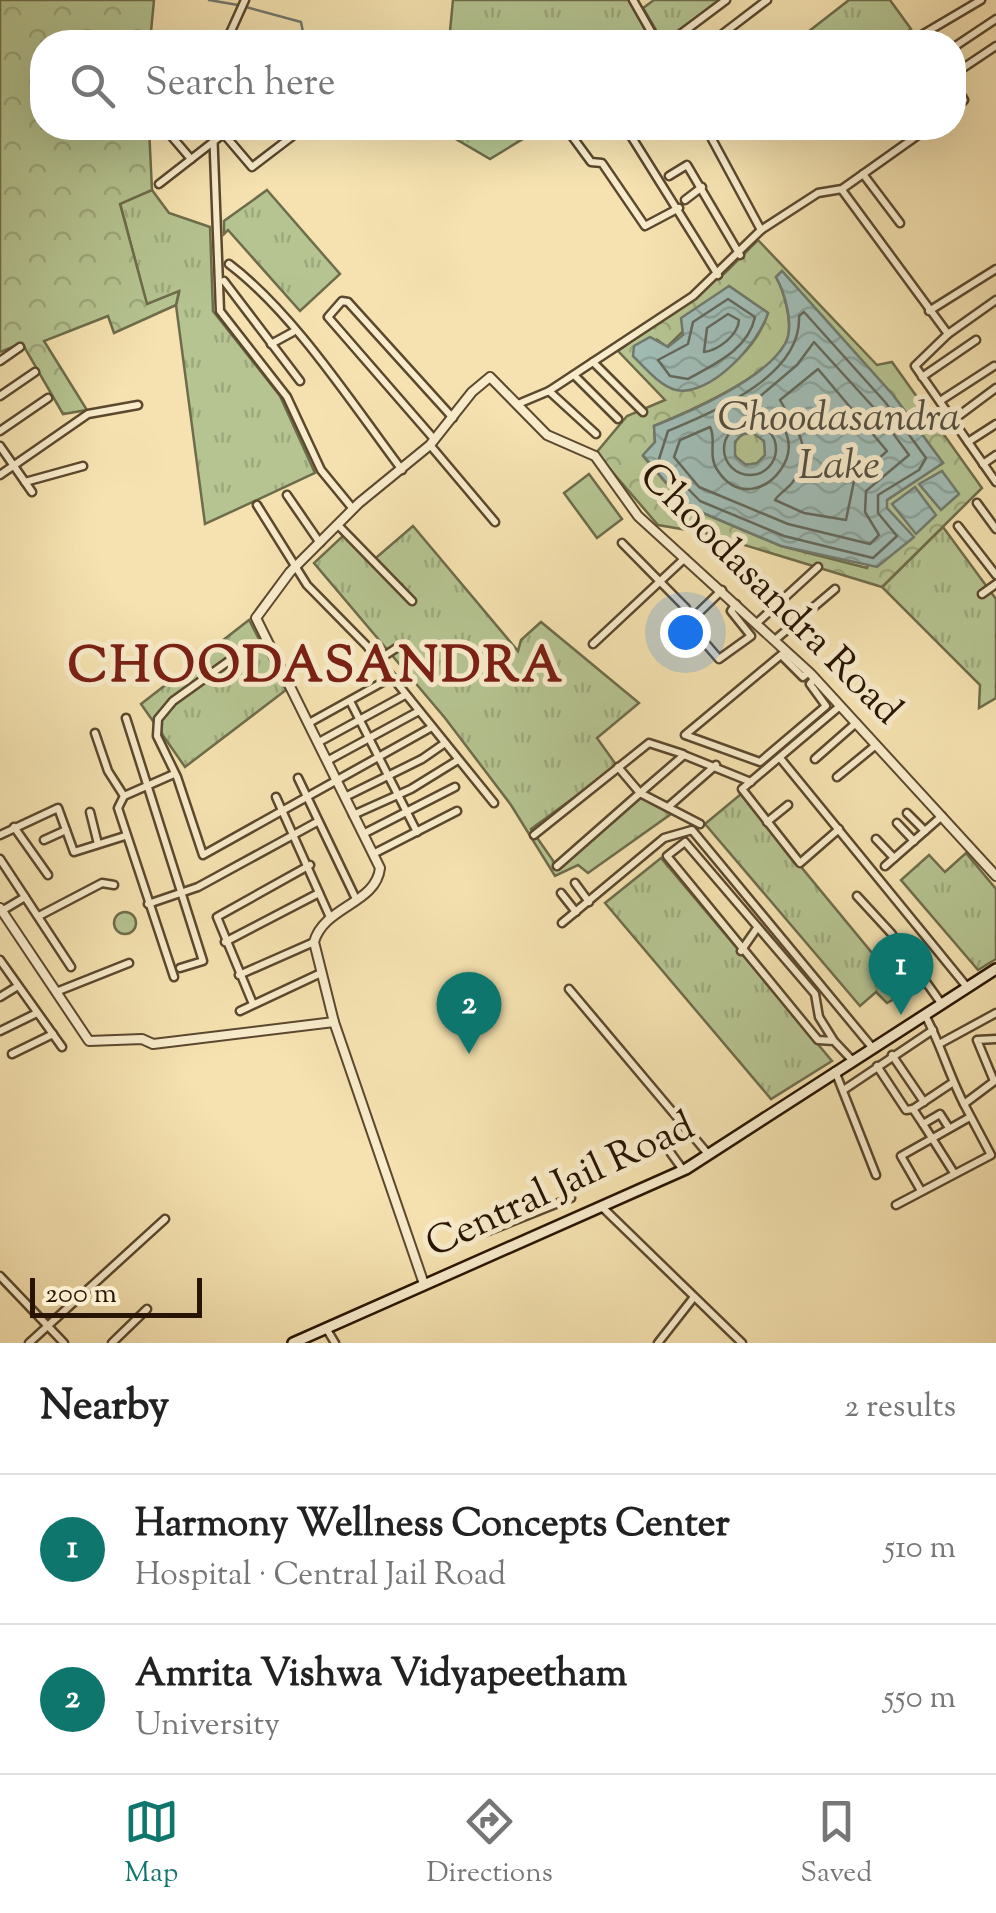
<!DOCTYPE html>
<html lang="en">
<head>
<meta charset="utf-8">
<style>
	:root { --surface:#fff; --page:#f6f6f6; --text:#222; --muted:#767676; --line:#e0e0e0; --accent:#0f766e }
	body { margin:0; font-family:"Sorts Mill Goudy",serif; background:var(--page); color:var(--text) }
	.scale { position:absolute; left:30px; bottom:25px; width:172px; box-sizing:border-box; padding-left:10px; border:5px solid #281402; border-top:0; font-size:28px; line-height:35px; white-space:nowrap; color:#281402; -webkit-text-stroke:8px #f8eccc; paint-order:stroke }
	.you { position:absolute; left:685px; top:632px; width:35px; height:35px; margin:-25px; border:8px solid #fff; border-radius:50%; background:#1a73e8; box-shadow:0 0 0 15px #1a73e833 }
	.badge { display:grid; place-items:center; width:65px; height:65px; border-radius:50%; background:var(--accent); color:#fff; font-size:32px; font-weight:700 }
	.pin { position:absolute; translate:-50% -82px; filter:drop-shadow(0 2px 5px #0008) }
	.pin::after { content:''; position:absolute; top:52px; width:35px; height:30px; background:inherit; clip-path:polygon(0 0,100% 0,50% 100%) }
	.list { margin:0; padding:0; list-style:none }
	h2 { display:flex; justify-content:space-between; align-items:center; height:130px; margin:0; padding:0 40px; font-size:42px }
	h2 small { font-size:32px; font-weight:400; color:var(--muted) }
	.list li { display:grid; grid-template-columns:65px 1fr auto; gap:30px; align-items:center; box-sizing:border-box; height:150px; padding:0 40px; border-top:2px solid var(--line) }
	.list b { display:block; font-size:38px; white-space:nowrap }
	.list p { margin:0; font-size:32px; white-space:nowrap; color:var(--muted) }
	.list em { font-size:32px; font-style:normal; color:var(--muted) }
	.icon { flex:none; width:55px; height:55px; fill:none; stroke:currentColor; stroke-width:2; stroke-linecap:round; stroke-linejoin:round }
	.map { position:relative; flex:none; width:996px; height:1343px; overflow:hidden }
	.search { position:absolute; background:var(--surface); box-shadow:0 10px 40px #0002; left:30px; right:30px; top:30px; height:110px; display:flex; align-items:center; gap:25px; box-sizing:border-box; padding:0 35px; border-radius:40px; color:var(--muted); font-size:38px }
	.sheet { height:430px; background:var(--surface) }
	nav { display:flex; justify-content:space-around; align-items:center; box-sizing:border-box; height:140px; border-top:2px solid var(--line); background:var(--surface); font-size:28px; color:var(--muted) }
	nav a { display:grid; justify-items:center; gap:5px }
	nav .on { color:var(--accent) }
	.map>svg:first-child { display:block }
	.grass { fill:url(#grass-tufts); stroke:#6e6c4a; stroke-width:2.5 }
	.forest { fill:url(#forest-crowns); stroke:#6e6c4a; stroke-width:2.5; fill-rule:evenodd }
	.pitch { fill:#b5c491; stroke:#6e6c4a; stroke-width:2.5 }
	.water { fill:url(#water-waves); stroke:#70796d; stroke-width:2.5; fill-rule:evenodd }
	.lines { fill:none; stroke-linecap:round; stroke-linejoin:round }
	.shore { stroke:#64685c; stroke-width:2.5 }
	.stream { stroke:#70796d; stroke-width:2.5 }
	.minor-casing { stroke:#5b482e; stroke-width:11 }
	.tertiary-casing { stroke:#5b482e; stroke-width:12 }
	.secondary-casing { stroke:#281402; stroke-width:14 }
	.minor { stroke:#f8eccc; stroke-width:6 }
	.tertiary { stroke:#f8eccc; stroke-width:8 }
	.secondary { stroke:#f8eccc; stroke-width:9 }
	.labels { text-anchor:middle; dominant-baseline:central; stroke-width:10; stroke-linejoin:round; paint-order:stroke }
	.street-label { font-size:40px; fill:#281402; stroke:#f8eccc }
	.water-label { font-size:42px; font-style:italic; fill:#524f41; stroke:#f8eccc }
	.district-label { font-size:50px; font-weight:bold; letter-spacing:2.5px; fill:#7a1f14; stroke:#f8eccc }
</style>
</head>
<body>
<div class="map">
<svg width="996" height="1343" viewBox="0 0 996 1343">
	<defs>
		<pattern id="grass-tufts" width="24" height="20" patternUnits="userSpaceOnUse" patternTransform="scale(2.5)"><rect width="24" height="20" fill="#b5c491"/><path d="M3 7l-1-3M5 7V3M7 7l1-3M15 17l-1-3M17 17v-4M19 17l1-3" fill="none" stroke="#9ca87b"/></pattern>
		<pattern id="forest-crowns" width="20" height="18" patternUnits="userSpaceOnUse" patternTransform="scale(2.5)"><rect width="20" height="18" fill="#b5c491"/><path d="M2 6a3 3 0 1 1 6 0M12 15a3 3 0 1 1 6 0" fill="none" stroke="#9ca87b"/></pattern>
		<pattern id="water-waves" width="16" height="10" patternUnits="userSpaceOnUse" patternTransform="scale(2.5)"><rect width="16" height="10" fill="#a0bcb5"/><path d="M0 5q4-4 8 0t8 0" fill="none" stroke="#8aa19a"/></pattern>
	</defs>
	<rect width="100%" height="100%" fill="#f5e2b0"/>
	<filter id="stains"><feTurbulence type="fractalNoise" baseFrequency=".002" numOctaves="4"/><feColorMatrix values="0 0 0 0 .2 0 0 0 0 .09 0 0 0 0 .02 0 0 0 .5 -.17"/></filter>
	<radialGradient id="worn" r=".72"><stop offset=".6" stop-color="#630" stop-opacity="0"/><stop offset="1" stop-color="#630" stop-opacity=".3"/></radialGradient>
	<g class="grass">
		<path d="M453,0H629L652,42H449Z"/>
		<path d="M654,0H723L667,42H663L643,8Z"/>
		<path d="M849,0H890L911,29L894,42H795Z"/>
		<path d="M437,128H541L490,159Z"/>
		<path d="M152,190L169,213L210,227L213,311L280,396L315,473L205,524L176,305L179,293L147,305L120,203Z"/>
		<path d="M267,190L340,274L300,311L228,230L224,234V221Z"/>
		<circle cx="750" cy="449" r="16"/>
		<path d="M413,526L518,651L521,640L541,622L639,703L597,738L617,766L531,829L556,865L639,796L671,814L588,873L578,865L555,876L511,805L445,718L314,563L345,534L370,563Z"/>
		<path d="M943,527L996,599V698L979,708L980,685L882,587Z"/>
		<path d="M249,620L286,690L185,767L141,704Z"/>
		<path d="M741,794L905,993L887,1003L876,992L860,1006L705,824Z"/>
		<path d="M966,853L996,889V959L978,970L901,880L929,855L945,872Z"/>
		<path d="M661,858L832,1061L771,1099L605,903Z"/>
	</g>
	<g class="forest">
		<path d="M0,0H154L150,42H42V128H149L152,190L120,204L147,304L179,291L176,305L114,333L108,316L44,341L87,410L63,414L22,343L0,352Z"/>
		<path d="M758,240L877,365L892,362L982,488L882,587L705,533L658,525L596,453L627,416L665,400L618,351L725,273ZM782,271L893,395L943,463L887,500L867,568L781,546L696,510L684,504L643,456L655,442L654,426C688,412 777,374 788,337C792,321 784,291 776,277ZM729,286L768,313C755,352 724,373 688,390L656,339L667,347Z"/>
	</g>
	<g class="pitch">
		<path d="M589,474L622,519L597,538L564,493Z"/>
		<circle cx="125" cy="923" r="11"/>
	</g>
	<g class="water">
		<path d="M782,271L893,395L943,463L887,500V508L914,537L877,567L781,546L696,510L684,504L643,455L655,442L654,426C690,412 765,379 785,344C795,327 785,293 776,277ZM742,434L753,433L764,441L765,455L757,463L746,465L735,456V442Z"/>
		<path d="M729,286L768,313C759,343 711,397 676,390C660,386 644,367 633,356L634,346L650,337L668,347L683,335L681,318Z"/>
		<path d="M942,471L959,494L941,510L919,484Z"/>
		<path d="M915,487L936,515L916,534L892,504Z"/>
	</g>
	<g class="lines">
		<g class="shore">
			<path d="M728,299L755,317C748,350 714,364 688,379L670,376L658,360L688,344L693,322Z"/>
			<path d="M804,312L885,402L926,458L919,470L878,495V513L897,536L873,558L784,536L700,501L659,459L668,431C715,411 802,376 799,316Z"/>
			<path d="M728,314L739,320C738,335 719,350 704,352L707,328Z"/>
			<path d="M814,342L875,409L909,455L866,491L865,512L879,535L870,544L788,524L711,492L699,487L674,457L680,440L710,427C717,439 707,456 718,471C757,529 834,431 753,409L751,404L797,365Z"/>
			<path d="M818,369L887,451L854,481L846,520L804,513L775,500C779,494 786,490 792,483C817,451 795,427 780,400Z"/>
			<circle cx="750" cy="449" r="26"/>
		</g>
		<g class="stream">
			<path d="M209,0L238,5"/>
			<path d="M246,7L301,22L305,42"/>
		</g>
		<defs>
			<g id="minor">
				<path d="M633,0L657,42"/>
				<path d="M920,36L981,0"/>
				<path d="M226,42L245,0"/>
				<path d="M670,42L726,0"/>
				<path d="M712,42L767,0"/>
				<path d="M954,47L996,19"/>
				<path d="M954,74L996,46"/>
				<path d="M954,84L964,100L954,110"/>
				<path d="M213,128L220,311L287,397L321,470L353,509"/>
				<path d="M566,128L591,162L602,163L645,226L679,208"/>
				<path d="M626,128L718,275"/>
				<path d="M706,128L761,230"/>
				<path d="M167,131L191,159"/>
				<path d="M223,133L252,167L303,128"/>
				<path d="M863,174L900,223"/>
				<path d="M669,176L687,165L740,255"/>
				<path d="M159,184L231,128"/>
				<path d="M842,190L948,334"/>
				<path d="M685,200L702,187"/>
				<path d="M229,264C294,313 353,405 402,470"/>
				<path d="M224,281L300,381"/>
				<path d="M996,300L948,334L915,366L996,482"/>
				<path d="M929,311L996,269"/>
				<path d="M271,344L293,332"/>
				<path d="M0,361L20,347"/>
				<path d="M593,362L643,412"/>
				<path d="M574,375L618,419"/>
				<path d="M922,377L976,340"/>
				<path d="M549,391L596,434"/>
				<path d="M0,396L35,372"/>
				<path d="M940,401L994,366"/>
				<path d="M518,404L549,391L693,296L761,230L818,193L842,189L928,128"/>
				<path d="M953,420L996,388"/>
				<path d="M0,431L48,398"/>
				<path d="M434,439L328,317L342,301L348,302L453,418"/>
				<path d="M968,442L996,424"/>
				<path d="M430,445L495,522"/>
				<path d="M0,446L32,492"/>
				<path d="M983,464L996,455"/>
				<path d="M0,475L88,414L138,405"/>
				<path d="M25,482L83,466"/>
				<path d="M287,495L320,543"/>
				<path d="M977,503L996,529"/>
				<path d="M257,505L307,585L367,646L494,803"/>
				<path d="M338,525L412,601"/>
				<path d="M958,526L996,575"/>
				<path d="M622,543L686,608"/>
				<path d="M722,590L688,623L719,659L751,636L731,611L736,604"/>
				<path d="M982,594L996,584"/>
				<path d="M758,622L818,567"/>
				<path d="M776,639L835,589"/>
				<path d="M593,644L685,558"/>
				<path d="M247,648L173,701L158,719L157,736L177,777L203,855L432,727"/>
				<path d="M378,660L401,645"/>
				<path d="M809,672L803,677L781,655L685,735L760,762L826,706L810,684L815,678"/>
				<path d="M351,703L417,832"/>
				<path d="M126,718L203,961L180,968"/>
				<path d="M309,723L392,677"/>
				<path d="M95,733L108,771L124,796"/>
				<path d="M319,742L405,695"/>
				<path d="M780,758L967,987"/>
				<path d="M815,759L856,723"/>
				<path d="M327,761L419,711"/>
				<path d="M174,774L124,796L118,808L174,977"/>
				<path d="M837,777L876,745"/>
				<path d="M298,778L356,899"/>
				<path d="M276,797L329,915"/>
				<path d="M345,797L422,759L445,743"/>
				<path d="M668,807L716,765"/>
				<path d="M90,812L98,844"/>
				<path d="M907,813L925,831"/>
				<path d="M353,815L411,789L458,760"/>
				<path d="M767,822L788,805"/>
				<path d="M897,823L914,841"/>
				<path d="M700,824L640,793L684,755L751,782"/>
				<path d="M14,827L48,875"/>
				<path d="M839,829L800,863L742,789L840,706"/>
				<path d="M363,834L455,787"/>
				<path d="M0,835L58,808L74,852L125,836"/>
				<path d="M534,835L649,743L683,754"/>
				<path d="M876,839L894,858"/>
				<path d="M44,840L66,830"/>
				<path d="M373,854L457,811"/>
				<path d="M0,859L71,967"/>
				<path d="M557,866L640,793L618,767"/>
				<path d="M885,866L942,816"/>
				<path d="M575,883L589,902"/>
				<path d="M561,893L576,912"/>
				<path d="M857,896L891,933L941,1003"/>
				<path d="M148,904L198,887L317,822"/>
				<path d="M0,912L25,897"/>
				<path d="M39,916L102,883L114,885"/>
				<path d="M562,923L664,838L692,830L871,1046"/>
				<path d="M225,942L319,893"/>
				<path d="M741,951L757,928"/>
				<path d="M0,960L62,1047"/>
				<path d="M239,975L314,942"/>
				<path d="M569,989L708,1154"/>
				<path d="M56,992L129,963"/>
				<path d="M0,997L18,986"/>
				<path d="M253,1004L217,917L310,865"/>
				<path d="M240,1011L321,973"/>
				<path d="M925,1015C941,1045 949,1075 964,1104"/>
				<path d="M0,1031L37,1013"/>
				<path d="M834,1041L819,1017L815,994L685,842L667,856L818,1040L834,1041L851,1059"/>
				<path d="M941,1043L996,1013"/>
				<path d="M12,1054L53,1034"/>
				<path d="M892,1055L924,1102"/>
				<path d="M877,1066L906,1110L913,1109"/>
				<path d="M835,1071L876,1175"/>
				<path d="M994,1081L977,1040L996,1039"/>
				<path d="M845,1089L933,1030"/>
				<path d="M923,1124L913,1109L952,1083"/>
				<path d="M949,1128L940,1114L923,1124L954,1173"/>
				<path d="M665,1145L683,1170"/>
				<path d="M920,1189L901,1156L970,1117"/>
				<path d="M896,1205L991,1155L964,1104L996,1080"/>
				<path d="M601,1206L742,1343"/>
				<path d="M486,1232L571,1198"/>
				<path d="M0,1276L64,1343"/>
				<path d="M326,1328L335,1343"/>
				<path d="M29,1343L165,1219"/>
				<path d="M112,1343L147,1309"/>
				<path d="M658,1343L694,1297"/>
			</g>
			<g id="tertiary">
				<path d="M0,908L89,1041L142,1039L153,1044L334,1022"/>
				<path d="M424,1284L334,1022L314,942C324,906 376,904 380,868L256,618L290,572L359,503L430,445L472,392L490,377L547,435L595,456L638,516L811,674L996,876"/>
			</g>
			<path id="secondary" d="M293,1343L686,1169L996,969"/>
		</defs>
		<use href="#minor" class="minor-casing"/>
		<use href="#tertiary" class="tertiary-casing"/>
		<use href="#secondary" class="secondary-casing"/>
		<use href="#minor" class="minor"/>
		<use href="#tertiary" class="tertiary"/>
		<use href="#secondary" class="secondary"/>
	</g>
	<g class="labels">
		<g class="street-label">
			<text transform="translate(769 595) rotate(45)">Choodasandra Road</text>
			<text transform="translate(561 1187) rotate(-25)">Central Jail Road</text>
		</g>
		<g class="water-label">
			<text x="839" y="420">Choodasandra<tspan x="839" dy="48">Lake</tspan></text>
		</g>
		<g class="district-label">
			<text x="316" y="669">CHOODASANDRA</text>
		</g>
	</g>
	<rect width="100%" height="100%" filter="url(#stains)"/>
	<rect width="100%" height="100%" fill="url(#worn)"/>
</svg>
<div class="scale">200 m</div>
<div class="you"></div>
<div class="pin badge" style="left:901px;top:1015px">1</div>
<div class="pin badge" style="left:469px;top:1054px">2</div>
<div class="search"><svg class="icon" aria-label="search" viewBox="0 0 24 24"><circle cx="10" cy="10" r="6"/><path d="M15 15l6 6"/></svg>Search here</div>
</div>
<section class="sheet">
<h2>Nearby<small>2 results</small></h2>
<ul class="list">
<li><span class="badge">1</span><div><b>Harmony Wellness Concepts Center</b><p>Hospital · Central Jail Road</p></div><em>510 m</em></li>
<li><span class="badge">2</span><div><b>Amrita Vishwa Vidyapeetham</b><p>University</p></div><em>550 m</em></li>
</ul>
</section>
<nav>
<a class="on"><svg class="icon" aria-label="map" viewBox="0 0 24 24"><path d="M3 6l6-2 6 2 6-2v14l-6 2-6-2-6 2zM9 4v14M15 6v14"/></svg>Map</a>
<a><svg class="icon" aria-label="directions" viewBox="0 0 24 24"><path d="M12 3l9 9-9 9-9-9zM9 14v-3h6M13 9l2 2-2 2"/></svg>Directions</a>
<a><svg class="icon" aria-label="saved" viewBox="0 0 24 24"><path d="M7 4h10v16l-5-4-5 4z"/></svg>Saved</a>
</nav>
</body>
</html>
